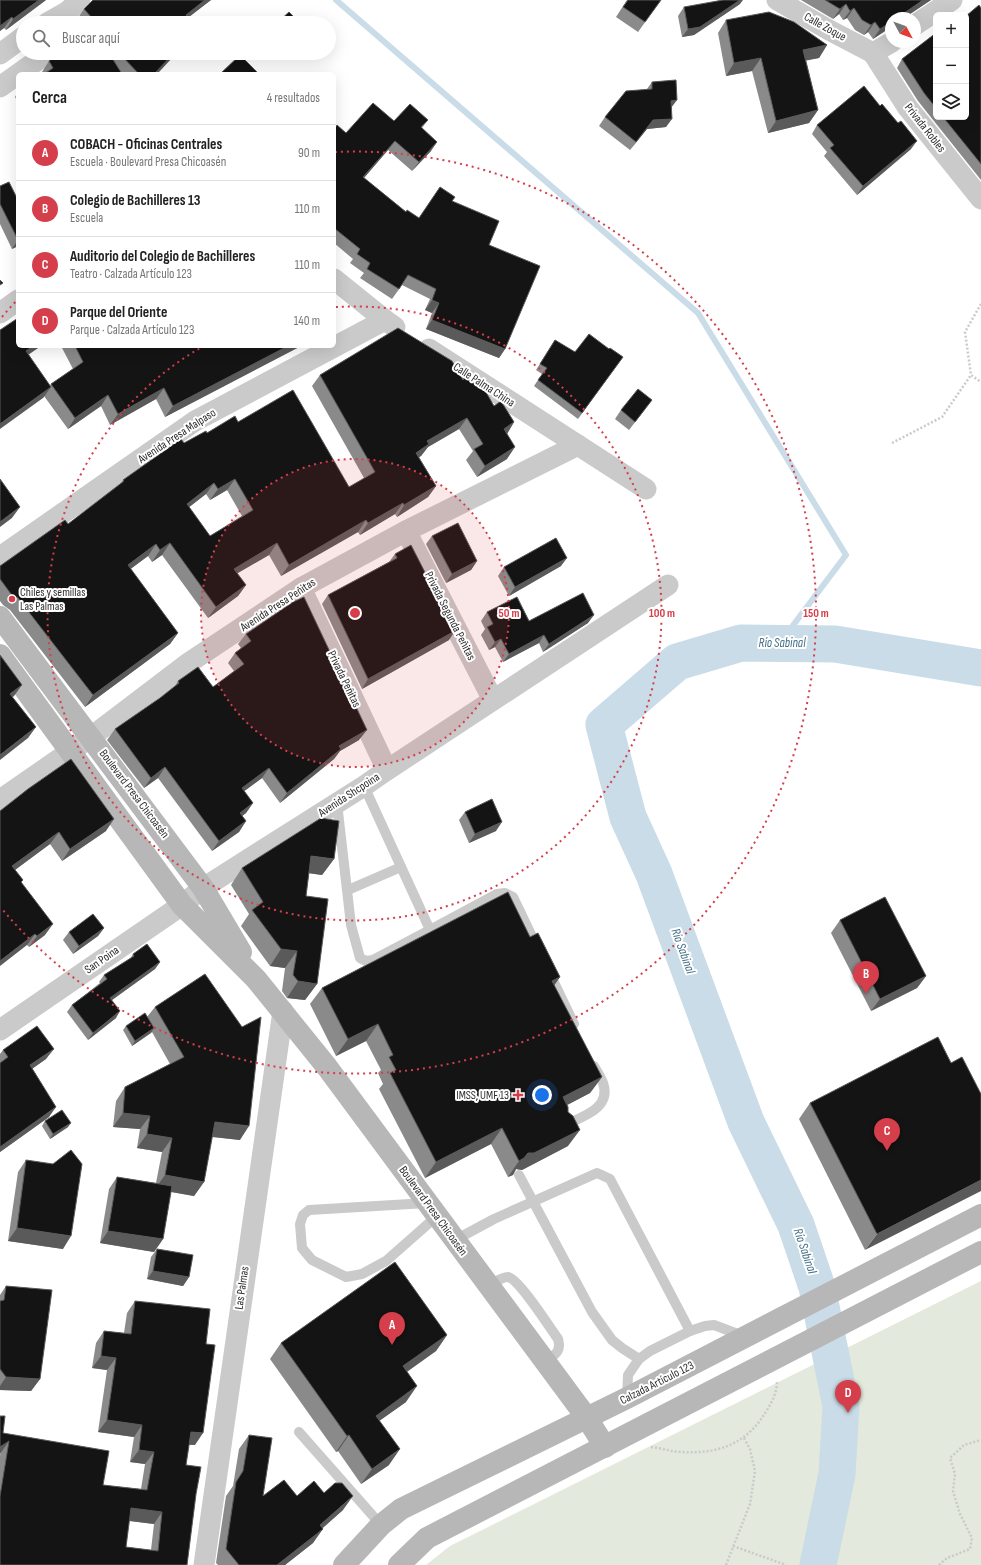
<!DOCTYPE html>
<html lang="es">
<head>
<meta charset="utf-8">
<style>
	:root { --surface:#fff; --page:#f6f6f6; --text:#222; --muted:#767676; --line:#e0e0e0; --accent:#d53e4b }
	body { margin:0; font-family:"Sofia Sans Condensed",sans-serif; background:var(--page); color:var(--text) }
	.controls { position:absolute; right:12px; top:12px; display:grid; overflow:hidden; border-radius:6px; box-shadow:0 4px 16px #0002 }
	.controls button { width:36px; height:36px; display:grid; place-items:center; padding:0; border:0; border-bottom:1px solid var(--line); background:var(--surface); color:var(--text); font:20px sans-serif }
	.compass { position:absolute; left:885px; top:12px; width:36px; height:36px; border-radius:50%; background:var(--surface); box-shadow:0 4px 16px #0002; rotate:131deg }
	.you { position:absolute; left:542px; top:1095px; width:14px; height:14px; margin:-10px; border:3px solid #fff; border-radius:50%; background:#1a73e8; box-shadow:0 0 0 6px #1a73e833 }
	.badge { display:grid; place-items:center; width:26px; height:26px; border-radius:50%; background:var(--accent); color:#fff; font-size:13px; font-weight:700 }
	.pin { position:absolute; translate:-50% -33px; filter:drop-shadow(0 1px 2px #0008) }
	.pin::after { content:''; position:absolute; top:21px; width:14px; height:12px; background:inherit; clip-path:polygon(0 0,100% 0,50% 100%) }
	.list { margin:0; padding:0; list-style:none }
	h2 { display:flex; justify-content:space-between; align-items:center; height:52px; margin:0; padding:0 16px; font-size:17px }
	h2 small { font-size:13px; font-weight:400; color:var(--muted) }
	.list li { display:grid; grid-template-columns:26px 1fr auto; gap:12px; align-items:center; box-sizing:border-box; height:56px; padding:0 16px; border-top:1px solid var(--line) }
	.list b { display:block; font-size:15px; white-space:nowrap }
	.list p { margin:0; font-size:13px; white-space:nowrap; color:var(--muted) }
	.list em { font-size:13px; font-style:normal; color:var(--muted) }
	.icon { flex:none; width:22px; height:22px; fill:none; stroke:currentColor; stroke-width:2; stroke-linecap:round; stroke-linejoin:round }
	.map { position:relative; flex:none; width:981px; height:1565px; overflow:hidden }
	.search { position:absolute; background:var(--surface); box-shadow:0 4px 16px #0002; left:16px; top:16px; width:320px; height:44px; display:flex; align-items:center; gap:10px; box-sizing:border-box; padding:0 14px; border-radius:22px; color:var(--muted); font-size:15px }
	.panel { position:absolute; background:var(--surface); box-shadow:0 4px 16px #0002; left:16px; top:72px; width:320px; height:276px; border-radius:6px }
	.map>svg:first-child { display:block }
	.green { fill:#e3e9dc }
	.lines { fill:none; stroke-linecap:round; stroke-linejoin:round }
	.stream { stroke:#c9dce8; stroke-width:6 }
	.river { stroke:#c9dce8; stroke-width:37 }
	.path { stroke:#cacaca; stroke-width:2.5; stroke-dasharray:2 2; stroke-linecap:butt }
	.lane { stroke:#cacaca; stroke-width:10 }
	.street { stroke:#cacaca; stroke-width:21 }
	.secondary { stroke:#b7b7b7; stroke-width:22 }
	.wall { fill:#8a8a8a; fill-rule:evenodd }
	.shaded-wall { fill:#5a5a5a }
	.building { fill:#141414; stroke:#5a5a5a; fill-rule:evenodd }
	.ring { fill:none; stroke:#d53e4b; stroke-width:2; stroke-dasharray:2 4 }
	.poi-dot { fill:#d53e4b; stroke:#fff; stroke-width:1.5 }
	.labels { text-anchor:middle; dominant-baseline:central; stroke-width:4; stroke-linejoin:round; paint-order:stroke }
	.street-label { font-size:12px; fill:#2d2d2d; stroke:#fff }
	.poi-label { font-size:12px; fill:#2d2d2d; stroke:#fff; text-anchor:start }
	.water-label { font-size:13px; font-style:italic; fill:#436e87; stroke:#fff }
	.centre { fill:#d53e4b; stroke:#fff; stroke-width:2 }
	.ring-label { font-size:12px; text-anchor:middle; font-weight:bold; fill:#d53e4b; stroke:#fff; stroke-width:4; stroke-linejoin:round; paint-order:stroke }
</style>
</head>
<body>
<div class="map">
<svg width="981" height="1565" viewBox="0 0 981 1565">
	<rect width="100%" height="100%" fill="#fff"/>
	<path class="green" d="M981,1281V1565H426L450,1546Z"/>
	<g class="lines">
		<path class="stream" d="M336,0L698,313L846,555L779,644"/>
		<path class="river" d="M818,1565L837,1474L841,1406L817,1287L796,1225L746,1122L654,874L628,817L604,725L677,662L741,643L835,644L981,668"/>
		<g class="path">
			<path d="M981,304L965,332L971,375L981,382"/>
			<path d="M892,443L942,417L971,375"/>
			<path d="M651,1447C662,1448 672,1452 682,1452C715,1454 742,1446 762,1418C769,1407 777,1395 777,1382"/>
			<path d="M733,1546L786,1565"/>
			<path d="M726,1565L750,1504L755,1471L750,1449L744,1438"/>
			<path d="M939,1565L947,1558L970,1549L972,1538L960,1514L953,1491L955,1474L950,1458L964,1445L981,1440"/>
		</g>
		<g class="lane">
			<path d="M337,803L351,925L360,958L366,961L373,960L430,930L364,786"/>
			<path d="M348,890L401,867"/>
			<path d="M430,930L497,894L505,893L513,897L537,947"/>
			<path d="M549,972L574,1024"/>
			<path d="M563,1126C581,1117 612,1109 603,1083C601,1077 597,1071 594,1066"/>
			<path d="M519,1175L592,1312L612,1340L622,1348L639,1359"/>
			<path d="M427,1203L309,1210L303,1215L300,1224L302,1248L312,1260L346,1277L362,1274L386,1261L437,1216"/>
			<path d="M455,1240L494,1219L597,1173L610,1179L690,1331"/>
			<path d="M488,1286C494,1283 501,1277 508,1277C519,1279 550,1328 558,1339C562,1352 554,1355 545,1362"/>
			<path d="M627,1398L628,1375L639,1359L650,1351L690,1331L705,1326L714,1325L743,1336"/>
			<path d="M299,1432L381,1525"/>
		</g>
		<g class="street">
			<path d="M777,0L829,30L873,53"/>
			<path d="M47,23L68,11L80,0"/>
			<path d="M915,25L952,0"/>
			<path d="M873,53L908,108L981,199"/>
			<path d="M873,53L892,42"/>
			<path d="M0,54L23,37"/>
			<path d="M0,87L42,57L44,53"/>
			<path d="M334,279L385,320L395,327"/>
			<path d="M0,313L18,300"/>
			<path d="M429,349L646,489"/>
			<path d="M406,531L493,700"/>
			<path d="M0,557L195,421L385,320"/>
			<path d="M301,588L387,770"/>
			<path d="M0,800L91,737L187,664L301,588L406,531L578,445"/>
			<path d="M0,1030L182,905L203,888L364,786L387,770L668,585"/>
			<path d="M204,1565L283,1011"/>
		</g>
		<g class="secondary">
			<path d="M0,617L203,888L241,952"/>
			<path d="M0,655L182,905L256,979L327,1067L587,1418L605,1447"/>
			<path d="M344,1565L381,1525L401,1509L627,1398L981,1215"/>
			<path d="M399,1565L427,1538L981,1252"/>
		</g>
	</g>
	<g class="wall">
		<path d="M0,0H46L6,30L4,28L0,31Z"/>
		<path d="M93,0H211L185,20L183,23H80L77,19L84,9Z"/>
		<path d="M627,0H661L638,32L616,17Z"/>
		<path d="M801,0H931L904,18H891V27L873,39L868,32L864,35L855,30L847,18L843,20L839,14L833,19Z"/>
		<path d="M740,4L694,35L682,37L678,16L684,7Z"/>
		<path d="M981,8V180L918,101L897,68L902,59L936,33V117H966Z"/>
		<path d="M726,20L827,45L819,58L806,60L818,110L809,123L768,133L752,71L726,76L718,33Z"/>
		<path d="M56,53H175L171,59L157,74H122L121,72L44,74L42,72L49,61L55,57Z"/>
		<path d="M271,53H279L275,57Z"/>
		<path d="M652,82L671,108L666,127L647,129L630,150L599,126L605,117L647,89Z"/>
		<path d="M18,92V102L15,97Z"/>
		<path d="M428,120L422,128L431,151L412,171L388,150L364,178L406,212L419,218L452,201L489,245L505,349L499,358L426,329L432,313L425,310L430,299L402,285L392,299L360,278L364,273L350,263L353,259L334,243V129L346,133L394,121Z"/>
		<path d="M817,125L911,149L857,195L824,156L827,152L812,134Z"/>
		<path d="M0,186L18,200V246L12,249L0,224Z"/>
		<path d="M555,340L575,352L609,349L623,357L578,419L534,386L542,374L536,370Z"/>
		<path d="M61,346H301L165,417L156,399L110,425L101,406L68,429L44,396L43,398L28,355L50,386L51,384L73,369Z"/>
		<path d="M467,371L478,387L494,406L514,422L507,434V459L477,477L466,460L473,451L459,429L428,447L421,456L419,457L436,486L428,497L397,517L395,514L360,535L358,532L281,576L269,555L237,573L246,585L238,596L208,618L162,555L152,562L148,556L130,569L178,633L170,644L85,707L10,610L3,605L0,601V566L68,524L120,485L123,480L184,443L207,433L238,422L349,487L364,478L312,386L320,375L461,378ZM227,490L242,516L210,536L189,507L206,494L210,500Z"/>
		<path d="M646,408L629,430L615,419L621,410Z"/>
		<path d="M432,536L477,561L471,570L446,583L426,544Z"/>
		<path d="M395,554L449,640L362,689L322,604L328,595L389,562Z"/>
		<path d="M561,566L509,596L498,576L504,567Z"/>
		<path d="M487,612L529,621L588,623L543,652L539,643L503,662L495,647L489,650L481,635L485,629L481,621Z"/>
		<path d="M246,634L359,740L340,751L334,759L280,803L262,778L244,791L253,803L246,813L242,816L246,821L239,832L212,851L158,778L144,788L107,740L115,729L160,698L175,686L178,681L213,687L234,671L228,663L235,653L241,648L238,644Z"/>
		<path d="M0,811L106,831L62,861L50,844L15,870L23,880L21,882L45,935L29,947L27,945Z"/>
		<path d="M465,812L496,831L469,843L459,820Z"/>
		<path d="M334,859L322,875L309,873L306,896L317,984L305,1000L287,998L282,991L285,968L270,966L241,926L249,914L231,885L242,868Z"/>
		<path d="M840,920L926,976L917,988L871,1011L831,933Z"/>
		<path d="M104,928L98,936L73,954L63,940L69,932Z"/>
		<path d="M530,937L560,977L554,985L602,1077L590,1093L567,1105L568,1146L522,1170L516,1169L513,1175L508,1177L491,1144L425,1178L379,1089L383,1084L378,1073L381,1070L366,1041L336,1056L310,1004L322,988Z"/>
		<path d="M133,954L160,962L155,969L112,1000L116,1018L88,1040L67,1012L72,1005L100,983L99,982L104,975L130,959Z"/>
		<path d="M155,1007L240,1140L212,1137L204,1182L194,1196L171,1192L163,1239L154,1252L100,1243L109,1189L117,1177L156,1183L162,1152L137,1148L140,1129L113,1127L116,1101L125,1087L170,1064L152,1032L132,1046L123,1030L126,1026L147,1017Z"/>
		<path d="M3,1050L46,1059L32,1069L49,1117L0,1152V1054Z"/>
		<path d="M951,1063L981,1094L865,1250L799,1119L810,1103Z"/>
		<path d="M45,1121L68,1127L50,1139L42,1126Z"/>
		<path d="M26,1160L63,1249L8,1241L18,1172Z"/>
		<path d="M157,1249L189,1277L183,1286L147,1279L151,1257Z"/>
		<path d="M6,1286L40,1379L31,1391L0,1390V1295Z"/>
		<path d="M135,1301L195,1445H189L186,1465L196,1494L187,1565H0V1456L3,1433L103,1485L141,1489L145,1464L130,1462L134,1437L98,1432L107,1370L92,1368L96,1343L104,1331L124,1333L127,1313ZM129,1521L154,1524L151,1550L126,1547Z"/>
		<path d="M447,1335L436,1351L407,1372L406,1402L379,1421L389,1465L361,1484L338,1451L336,1452L270,1359L281,1343Z"/>
		<path d="M249,1435L263,1496H297L324,1493L343,1510L322,1528L313,1543L285,1565H218L216,1563L226,1496L233,1486L239,1449Z"/>
	</g>
	<g class="shaded-wall">
		<path d="M39,0H46L6,30L13,19Z"/>
		<path d="M205,0H211L185,20L183,23H175Z"/>
		<path d="M740,0H743L740,4L694,35L682,37L688,29Z"/>
		<path d="M923,0H931L904,18H897Z"/>
		<path d="M846,4L839,14L833,19L840,9Z"/>
		<path d="M854,8L847,18L843,20L850,11Z"/>
		<path d="M12,17L4,28L0,31V26Z"/>
		<path d="M875,22L868,32L864,35L871,25Z"/>
		<path d="M891,22V27L873,39L880,29Z"/>
		<path d="M827,45L819,58L794,63L803,50Z"/>
		<path d="M174,53H175L171,59L157,74H154Z"/>
		<path d="M761,58L752,71L726,76L734,63Z"/>
		<path d="M677,100L671,108V101Z"/>
		<path d="M818,110L809,123L768,133L776,121Z"/>
		<path d="M672,119L666,127L647,129L630,150L653,120Z"/>
		<path d="M395,141L388,150L357,186L363,177Z"/>
		<path d="M917,141L911,149L857,195L863,186Z"/>
		<path d="M437,142L431,151L412,171L419,162Z"/>
		<path d="M18,240V246L12,249Z"/>
		<path d="M432,300L439,303L432,313L425,310Z"/>
		<path d="M432,320L505,349L499,358L426,329Z"/>
		<path d="M33,346H41L18,362L26,351Z"/>
		<path d="M288,346H301L165,417L173,406Z"/>
		<path d="M51,387L43,398L0,429V424Z"/>
		<path d="M164,388L156,399L110,425L118,414Z"/>
		<path d="M108,395L101,406L68,429L75,418Z"/>
		<path d="M467,418L459,429L428,447L421,456L408,464L416,453L427,441Z"/>
		<path d="M514,422L507,434L504,429Z"/>
		<path d="M515,447L507,459L477,477L485,466Z"/>
		<path d="M235,479L227,490L210,500L218,489Z"/>
		<path d="M214,483L206,494L179,515L187,504Z"/>
		<path d="M436,486L428,497L397,517L404,505Z"/>
		<path d="M403,503L395,514L360,535L368,523Z"/>
		<path d="M20,507L12,518L0,527V522Z"/>
		<path d="M366,520L358,532L281,576L289,565Z"/>
		<path d="M170,543L162,555L152,562L160,550Z"/>
		<path d="M277,543L269,555L226,580L234,569Z"/>
		<path d="M156,544L148,556L120,577L128,565Z"/>
		<path d="M567,558L561,566L509,596L515,587Z"/>
		<path d="M477,561L471,570L446,583L452,574Z"/>
		<path d="M246,585L238,596L208,618L216,607Z"/>
		<path d="M594,615L588,623L543,652L549,644Z"/>
		<path d="M455,631L449,640L362,689L368,679Z"/>
		<path d="M178,633L170,644L85,707L93,695Z"/>
		<path d="M544,635L539,643L503,662L509,654Z"/>
		<path d="M501,639L495,647L489,650L495,642Z"/>
		<path d="M22,685L14,696L3,705L10,694Z"/>
		<path d="M36,727L28,738L0,760V755Z"/>
		<path d="M367,730L359,740L340,751L334,759L280,803L287,793L339,746Z"/>
		<path d="M165,767L158,778L144,788L151,778Z"/>
		<path d="M269,768L262,778L235,798L242,788Z"/>
		<path d="M253,803L246,813L233,823L240,813Z"/>
		<path d="M114,819L106,831L62,861L70,849Z"/>
		<path d="M246,821L239,832L212,851L219,841Z"/>
		<path d="M502,822L496,831L469,843L475,834Z"/>
		<path d="M59,832L50,844L4,878L12,866Z"/>
		<path d="M311,856L334,859L322,875L300,872Z"/>
		<path d="M53,924L45,935L29,947L37,936Z"/>
		<path d="M104,928L98,936L73,954L79,946Z"/>
		<path d="M35,934L27,945L0,966V961Z"/>
		<path d="M281,949L297,951L285,968L270,966Z"/>
		<path d="M160,962L155,969L105,1005L110,998Z"/>
		<path d="M926,976L917,988L871,1011L880,999Z"/>
		<path d="M560,977L549,993L552,981Z"/>
		<path d="M298,981L317,984L305,1000L287,998Z"/>
		<path d="M120,1011L116,1018L88,1040L93,1033Z"/>
		<path d="M378,1024L366,1041L336,1056L348,1039Z"/>
		<path d="M154,1028L151,1033L132,1046L135,1041Z"/>
		<path d="M54,1049L46,1059L23,1075L30,1065Z"/>
		<path d="M602,1077L590,1093L552,1113L563,1097Z"/>
		<path d="M56,1107L49,1117L0,1152V1147Z"/>
		<path d="M123,1113L150,1116L140,1129L113,1127Z"/>
		<path d="M215,1122L249,1126L240,1140L205,1136Z"/>
		<path d="M71,1123L68,1127L50,1139L53,1134Z"/>
		<path d="M502,1128L491,1144L425,1178L436,1162Z"/>
		<path d="M580,1130L568,1146L522,1170L516,1169L513,1175L508,1177L519,1161L528,1153Z"/>
		<path d="M147,1134L172,1138L162,1152L137,1148Z"/>
		<path d="M165,1175L204,1182L194,1196L155,1189Z"/>
		<path d="M981,1180V1191L865,1250L877,1234Z"/>
		<path d="M17,1228L71,1236L63,1249L8,1241Z"/>
		<path d="M108,1231L163,1239L154,1252L100,1243Z"/>
		<path d="M153,1271L189,1277L183,1286L147,1279Z"/>
		<path d="M447,1335L436,1351L392,1382L403,1366Z"/>
		<path d="M101,1356L116,1358L107,1370L92,1368Z"/>
		<path d="M6,1377L40,1379L31,1391L0,1390V1386Z"/>
		<path d="M417,1386L406,1402L365,1431L376,1416Z"/>
		<path d="M107,1420L142,1425L134,1437L98,1432Z"/>
		<path d="M191,1432L203,1433L195,1445L182,1444Z"/>
		<path d="M349,1435L338,1451L336,1452L347,1436Z"/>
		<path d="M9,1441L0,1454V1447Z"/>
		<path d="M400,1449L389,1465L361,1484L372,1469Z"/>
		<path d="M139,1450L154,1452L145,1464L130,1462Z"/>
		<path d="M353,1496L343,1510L315,1535L323,1529L313,1543L285,1565H277L320,1525Z"/>
		<path d="M131,1508L162,1512L154,1524L123,1520Z"/>
	</g>
	<g class="building">
		<path d="M0,0H39L13,19L12,17L0,26Z"/>
		<path d="M93,0H205L186,15L187,17L175,23H86L92,18L84,9Z"/>
		<path d="M628,0H661L645,22L623,7Z"/>
		<path d="M723,0H740L700,27L688,29L684,7Z"/>
		<path d="M825,0H923L897,18H891V22L880,29L875,22L871,25L862,20L854,8L850,11L846,4L840,9Z"/>
		<path d="M979,5L981,8V164L943,117H966V16Z"/>
		<path d="M289,12L300,23H277Z"/>
		<path d="M769,12L794,22L827,45L803,50L818,110L776,121L761,58L734,63L726,20Z"/>
		<path d="M936,33V108L924,93L902,59Z"/>
		<path d="M59,53H109L122,74H44L53,68L49,61Z"/>
		<path d="M119,53H174L154,74H139Z"/>
		<path d="M240,55L259,74H220Z"/>
		<path d="M676,80L677,100L671,101L672,119L653,120L636,142L605,117L626,91L652,89V82Z"/>
		<path d="M864,86L880,106L882,104L898,123L901,121L917,141L863,186L830,148L834,145L817,125Z"/>
		<path d="M373,103L394,121L410,104L428,120L421,127L437,142L419,162L395,141L363,177L406,212L407,210L419,218L440,187L455,197L452,201L499,221L489,245L540,266L505,349L432,320L439,303L432,300L436,289L408,275L399,289L367,269L370,263L357,254L360,249L334,228V129L337,125L346,133Z"/>
		<path d="M9,182L18,200V240L0,204V186Z"/>
		<path d="M0,280L3,283L0,285Z"/>
		<path d="M18,318V346H33L26,351L51,387L0,424V330Z"/>
		<path d="M398,328L452,361L463,380L467,371L470,373L478,387L482,385L494,406L501,401L514,422L504,429L515,447L485,466L474,449L483,444L467,418L427,441L429,444L416,453L436,486L404,505L403,503L368,523L366,520L289,565L277,543L234,569L246,585L216,607L170,543L160,550L156,544L128,565L178,633L93,695L18,598L11,594L0,579V566L65,520L68,524L124,481L123,480L181,439L184,443L206,431L207,433L235,416L238,422L293,390L349,487L375,472L320,375ZM235,479L253,510L210,536L187,504L214,483L218,489Z"/>
		<path d="M589,334L609,349L610,348L623,357L582,413L538,380L547,368L540,364L555,340L575,352Z"/>
		<path d="M75,346H288L173,406L164,388L118,414L108,395L75,418L51,384L83,362Z"/>
		<path d="M638,389L652,400L635,422L621,410Z"/>
		<path d="M0,479L20,507L0,522Z"/>
		<path d="M458,523L477,561L452,574L432,536Z"/>
		<path d="M556,538L567,558L515,587L504,567Z"/>
		<path d="M411,545L455,631L368,679L328,595L397,558L395,554Z"/>
		<path d="M583,593L594,615L549,644L544,635L509,654L501,639L495,642L487,627L493,624L487,612L517,597L529,621Z"/>
		<path d="M304,597L367,730L339,746L341,749L287,793L269,768L242,788L253,803L240,813L246,821L219,841L165,767L151,778L115,729L160,698L179,683L178,681L198,667L213,687L244,664L235,653L251,641L246,634L293,602Z"/>
		<path d="M0,655L22,685L10,694L36,727L0,755Z"/>
		<path d="M71,759L114,819L70,849L59,832L12,866L23,880L21,882L53,924L37,936L35,934L0,961V811L28,789Z"/>
		<path d="M492,799L502,822L475,834L465,812Z"/>
		<path d="M321,818L339,821L334,859L311,856L306,896L328,899L317,984L298,981L293,975L297,951L281,949L252,910L263,902L242,868Z"/>
		<path d="M508,892L530,937L538,933L560,977L552,981L602,1077L563,1097L568,1107V1112L573,1116L580,1130L534,1153H528L524,1158L519,1161L502,1128L436,1162L390,1073L396,1070L389,1057L393,1055L378,1024L348,1039L322,988Z"/>
		<path d="M885,897L926,976L880,999L840,920Z"/>
		<path d="M93,914L104,928L79,946L69,932Z"/>
		<path d="M147,944L160,962L110,998L120,1011L93,1033L72,1005L107,979L104,975L134,956L133,954Z"/>
		<path d="M205,974L242,1027L261,1017L249,1126L215,1122L204,1182L165,1175L172,1138L147,1134L150,1116L123,1113L125,1087L184,1057L155,1007Z"/>
		<path d="M145,1013L154,1028L135,1041L126,1026Z"/>
		<path d="M37,1026L54,1049L30,1065L56,1107L0,1147V1063L8,1057L3,1050Z"/>
		<path d="M938,1037L951,1063L962,1057L981,1094V1180L877,1234L810,1103Z"/>
		<path d="M62,1110L71,1123L53,1134L45,1121Z"/>
		<path d="M71,1150L82,1164L71,1236L17,1228L26,1160L53,1164Z"/>
		<path d="M117,1177L172,1186L163,1239L108,1231Z"/>
		<path d="M157,1249L193,1255L189,1277L153,1271Z"/>
		<path d="M395,1262L447,1335L403,1366L417,1386L376,1416L400,1449L372,1469L349,1435L347,1436L281,1343Z"/>
		<path d="M6,1286L52,1290L40,1379L6,1377L0,1369V1301L4,1300Z"/>
		<path d="M135,1301L210,1309L206,1344L215,1345L203,1433L191,1432L186,1465L201,1467L196,1494L187,1565H0V1496L9,1441L0,1447V1416H5L3,1433L109,1451L103,1485L147,1490L154,1452L139,1450L142,1425L107,1420L116,1358L101,1356L104,1331L131,1334ZM131,1508L162,1512L158,1551L126,1547Z"/>
		<path d="M249,1435L272,1438L263,1496L284,1480L297,1496L314,1481L324,1493L335,1483H342L353,1496L320,1525L323,1529L277,1565H239L226,1549L236,1482L243,1471Z"/>
	</g>
	<circle cx="355" cy="613" r="154" fill="#d53e4b" fill-opacity=".12"/>
	<g class="ring">
		<circle cx="355" cy="613" r="154"/>
		<path d="M336 307A307 307 0 1 1 202 347"/>
		<path d="M2 317A461 461 0 0 1 18 299M335 152A461 461 0 1 1 2 909"/>
	</g>
	<g class="poi-dot">
		<circle cx="12" cy="599" r="4"/>
		<path d="M516 1089h4v4h4v4h-4v4h-4v-4h-4v-4h4z"/>
	</g>
	<g class="labels">
		<g class="street-label">
			<text transform="translate(825 27) rotate(29)">Calle Zoque</text>
			<text transform="translate(925 128) rotate(52)">Privada Robles</text>
			<text transform="translate(484 385) rotate(33)">Calle Palma China</text>
			<text transform="translate(177 436) rotate(-33)">Avenida Presa Malpaso</text>
			<text transform="translate(278 605) rotate(-33)">Avenida Presa Peñitas</text>
			<text transform="translate(450 616) rotate(63)">Privada Segunda Peñitas</text>
			<text transform="translate(344 679) rotate(64)">Privada Peñitas</text>
			<text transform="translate(134 794) rotate(53)">Boulevard Presa Chicoasén</text>
			<text transform="translate(349 795) rotate(-33)">Avenida Shcpoina</text>
			<text transform="translate(102 960) rotate(-35)">San Poina</text>
			<text transform="translate(433 1211) rotate(54)">Boulevard Presa Chicoasén</text>
			<text transform="translate(242 1288) rotate(-82)">Las Palmas</text>
			<text transform="translate(657 1383) rotate(-27)">Calzada Artículo 123</text>
		</g>
		<g class="poi-label">
			<text x="20" y="592">Chiles y semillas<tspan x="20" dy="14">Las Palmas</tspan></text>
			<text x="509" y="1095" text-anchor="end">IMSS, UMF 13</text>
		</g>
		<g class="water-label">
			<text x="782" y="643">Río Sabinal</text>
			<text transform="translate(683 951) rotate(70)">Río Sabinal</text>
			<text transform="translate(805 1251) rotate(71)">Río Sabinal</text>
		</g>
	</g>
	<circle cx="355" cy="613" r="6" class="centre"/>
	<g class="ring-label">
		<text x="509" y="617">50 m</text>
		<text x="662" y="617">100 m</text>
		<text x="816" y="617">150 m</text>
	</g>
</svg>
<div class="controls">
<button>+</button>
<button>−</button>
<button><svg class="icon" aria-label="layers" viewBox="0 0 24 24"><path d="M12 4l9 5-9 5-9-5zM3 14l9 5 9-5"/></svg></button>
</div>
<svg class="compass" viewBox="-18 -18 36 36"><path d="M0-13l5 13h-10z" fill="#e53935"/><path d="M0 13l5-13h-10z" fill="#767676"/></svg>
<div class="you"></div>
<div class="pin badge" style="left:392px;top:1345px">A</div>
<div class="pin badge" style="left:866px;top:994px">B</div>
<div class="pin badge" style="left:887px;top:1151px">C</div>
<div class="pin badge" style="left:848px;top:1413px">D</div>
<div class="search"><svg class="icon" aria-label="search" viewBox="0 0 24 24"><circle cx="10" cy="10" r="6"/><path d="M15 15l6 6"/></svg>Buscar aquí</div>
<section class="panel">
<h2>Cerca<small>4 resultados</small></h2>
<ul class="list">
<li><span class="badge">A</span><div><b>COBACH - Oficinas Centrales</b><p>Escuela · Boulevard Presa Chicoasén</p></div><em>90 m</em></li>
<li><span class="badge">B</span><div><b>Colegio de Bachilleres 13</b><p>Escuela</p></div><em>110 m</em></li>
<li><span class="badge">C</span><div><b>Auditorio del Colegio de Bachilleres</b><p>Teatro · Calzada Artículo 123</p></div><em>110 m</em></li>
<li><span class="badge">D</span><div><b>Parque del Oriente</b><p>Parque · Calzada Artículo 123</p></div><em>140 m</em></li>
</ul>
</section>
</div>
</body>
</html>
